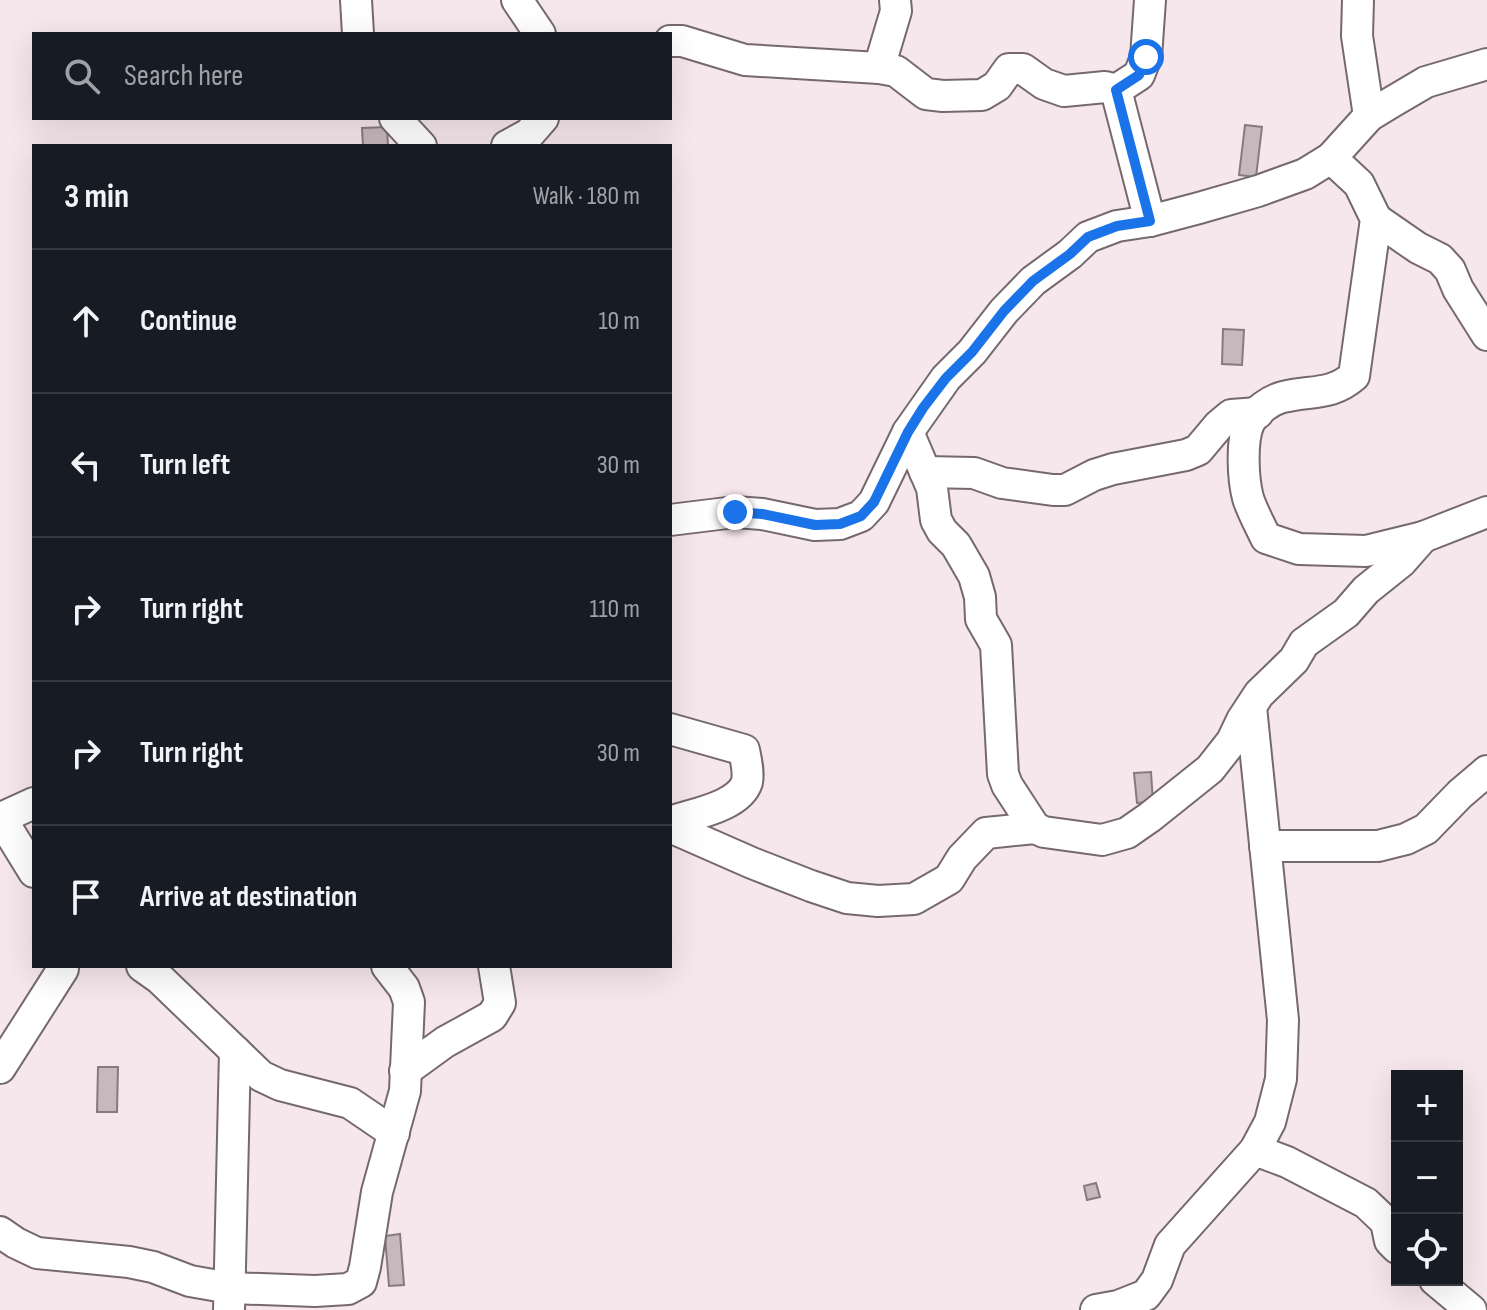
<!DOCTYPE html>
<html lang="en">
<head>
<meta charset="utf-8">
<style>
	:root { --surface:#171b24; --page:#20242c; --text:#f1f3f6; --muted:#9ea1a6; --line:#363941 }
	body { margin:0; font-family:"Sofia Sans Condensed",sans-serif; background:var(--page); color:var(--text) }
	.controls { position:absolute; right:24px; bottom:24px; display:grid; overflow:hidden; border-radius:0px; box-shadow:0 8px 32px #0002 }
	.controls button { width:72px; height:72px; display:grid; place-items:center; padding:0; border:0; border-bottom:2px solid var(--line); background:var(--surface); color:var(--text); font:40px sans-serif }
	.stop { position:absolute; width:24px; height:24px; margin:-18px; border:6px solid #1a73e8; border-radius:50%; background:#fff }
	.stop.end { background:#1a73e8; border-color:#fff; box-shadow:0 2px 8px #0008 }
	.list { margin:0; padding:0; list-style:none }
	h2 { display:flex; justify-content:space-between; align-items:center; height:104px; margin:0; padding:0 32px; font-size:34px }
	h2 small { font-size:26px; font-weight:400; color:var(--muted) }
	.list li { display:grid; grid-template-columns:52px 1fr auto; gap:24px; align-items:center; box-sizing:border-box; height:144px; padding:0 32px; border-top:2px solid var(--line) }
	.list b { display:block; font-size:30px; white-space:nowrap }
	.list em { font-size:26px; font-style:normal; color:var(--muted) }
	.icon { flex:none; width:44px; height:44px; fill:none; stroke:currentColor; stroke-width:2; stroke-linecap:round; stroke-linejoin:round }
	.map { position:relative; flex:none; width:1487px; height:1310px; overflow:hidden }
	.search { position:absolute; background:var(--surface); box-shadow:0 8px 32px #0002; left:32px; top:32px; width:640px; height:88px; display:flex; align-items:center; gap:20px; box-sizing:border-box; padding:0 28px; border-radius:0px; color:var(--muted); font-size:30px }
	.panel { position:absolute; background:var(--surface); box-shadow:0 8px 32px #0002; left:32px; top:144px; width:640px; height:824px; border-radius:0px }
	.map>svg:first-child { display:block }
	.building { fill:#c6b8bd; stroke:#877a7e; stroke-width:2 }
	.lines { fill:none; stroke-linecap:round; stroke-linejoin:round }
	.street-casing { stroke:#76696e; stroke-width:34 }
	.street { stroke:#fff; stroke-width:30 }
	.route { stroke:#1a73e8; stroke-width:10 }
</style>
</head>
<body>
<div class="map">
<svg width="1487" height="1310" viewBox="0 0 1487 1310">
	<rect width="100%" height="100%" fill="#f6e7ec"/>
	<g class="building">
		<path d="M1245,125L1262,127L1256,177L1239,175Z"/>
		<path d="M387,127L388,146H363L362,128Z"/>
		<path d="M1223,329L1244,330L1242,365L1222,364Z"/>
		<path d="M1151,772L1153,802L1137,803L1134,773Z"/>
		<path d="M98,1067H118L117,1112H97Z"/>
		<path d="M1096,1183L1100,1197L1087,1200L1084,1186Z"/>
		<path d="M400,1234L404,1285L389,1286L385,1236Z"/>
	</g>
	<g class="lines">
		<defs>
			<g id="street">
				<path d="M356,0L358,34"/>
				<path d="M517,0L540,34"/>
				<path d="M1358,0L1357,36L1369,116"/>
				<path d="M670,41H682L745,60L879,68L896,71L926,94L943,96L982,95L997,86L1009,69H1023L1044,84L1064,91L1105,87L1116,90L1139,75L1146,57L1150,0"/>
				<path d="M879,68L896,11L895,0"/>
				<path d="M1116,90L1150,221"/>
				<path d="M395,118L421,146"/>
				<path d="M507,146L529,134L543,118"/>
				<path d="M1331,158L1359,184L1376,219L1354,376C1331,396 1311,390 1283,397C1271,400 1255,411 1249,423C1241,441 1243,479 1248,498C1252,511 1260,525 1266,538L1299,549L1366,551L1423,537L1487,512"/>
				<path d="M1376,219L1418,248L1440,259L1450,270L1458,289L1487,335"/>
				<path d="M908,432L932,488L936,520L942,531L956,545L974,576L980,597L981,619L996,645L1003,774L1007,785L1035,828"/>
				<path d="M925,472L974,473L1002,483L1053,490H1065L1094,475L1113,469L1186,455L1198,450L1219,425L1231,415L1258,413"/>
				<path d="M670,520L735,512L762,514L815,525L840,524L861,516L874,502L908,432L946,378L972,352L1004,311L1033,281L1070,254L1088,237L1117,226L1150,221L1199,208L1258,191L1305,174L1331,158L1369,116L1392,102L1426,82L1487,64"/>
				<path d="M670,729L744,750C746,760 749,772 747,782C739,807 692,814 670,822"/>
				<path d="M0,817L34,872"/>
				<path d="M1,818L34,803"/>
				<path d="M670,827L752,863L811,886L847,898L878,901L914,899L949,879L962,858L986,833L1035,828L1044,832L1102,840L1127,833L1150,817L1210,769L1232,741L1242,720L1259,694L1294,660L1304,643L1346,613L1366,590L1401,562L1423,537"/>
				<path d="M1265,846H1378L1406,839L1426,829L1460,794L1487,771"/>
				<path d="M142,966L159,978L261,1076L280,1085L350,1103L394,1133"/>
				<path d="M0,1068L63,969V966"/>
				<path d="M405,1071L445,1042L492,1016L500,1003L494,966"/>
				<path d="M1255,1150L1287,1162L1366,1203L1386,1222L1390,1241L1397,1248"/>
				<path d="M0,1232L16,1243L37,1253L129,1262L153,1267L190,1281L230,1288L315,1291L348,1289L361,1282L365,1267L377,1192L405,1091L409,1002L404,988L387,966"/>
				<path d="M1435,1280L1471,1310"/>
				<path d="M229,1310L235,1051"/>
				<path d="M1096,1310L1118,1306L1146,1295L1157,1280L1170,1245L1255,1150L1270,1122L1281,1079L1283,1020L1251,707"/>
			</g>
		</defs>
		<use href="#street" class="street-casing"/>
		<use href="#street" class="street"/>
	</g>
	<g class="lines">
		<path class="route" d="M735,512L762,514L815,525L840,524L861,516L874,502L908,432L923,408L946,378L972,352L1004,311L1033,281L1070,254L1088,237L1117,226L1150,221L1116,90L1139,75L1146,57"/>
	</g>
</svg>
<div class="controls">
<button>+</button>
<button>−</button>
<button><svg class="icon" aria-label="locate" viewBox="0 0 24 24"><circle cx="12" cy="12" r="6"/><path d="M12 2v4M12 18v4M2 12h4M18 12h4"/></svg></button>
</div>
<div class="stop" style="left:1146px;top:57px"></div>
<div class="stop end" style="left:735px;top:512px"></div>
<div class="search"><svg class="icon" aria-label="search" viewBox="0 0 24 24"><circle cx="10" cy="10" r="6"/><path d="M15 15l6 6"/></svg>Search here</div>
<section class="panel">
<h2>3 min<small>Walk · 180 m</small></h2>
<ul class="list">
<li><svg class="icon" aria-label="ahead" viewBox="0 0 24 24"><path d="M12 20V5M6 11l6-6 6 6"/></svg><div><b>Continue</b></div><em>10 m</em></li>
<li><svg class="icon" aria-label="left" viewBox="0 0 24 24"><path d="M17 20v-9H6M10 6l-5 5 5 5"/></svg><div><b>Turn left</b></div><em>30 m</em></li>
<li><svg class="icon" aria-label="right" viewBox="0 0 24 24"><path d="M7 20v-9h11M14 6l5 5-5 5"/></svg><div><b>Turn right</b></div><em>110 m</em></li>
<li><svg class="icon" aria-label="right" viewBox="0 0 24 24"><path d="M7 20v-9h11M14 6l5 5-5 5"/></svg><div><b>Turn right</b></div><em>30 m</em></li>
<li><svg class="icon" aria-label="arrive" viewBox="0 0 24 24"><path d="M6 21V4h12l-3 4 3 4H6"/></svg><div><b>Arrive at destination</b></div></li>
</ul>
</section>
</div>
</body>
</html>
